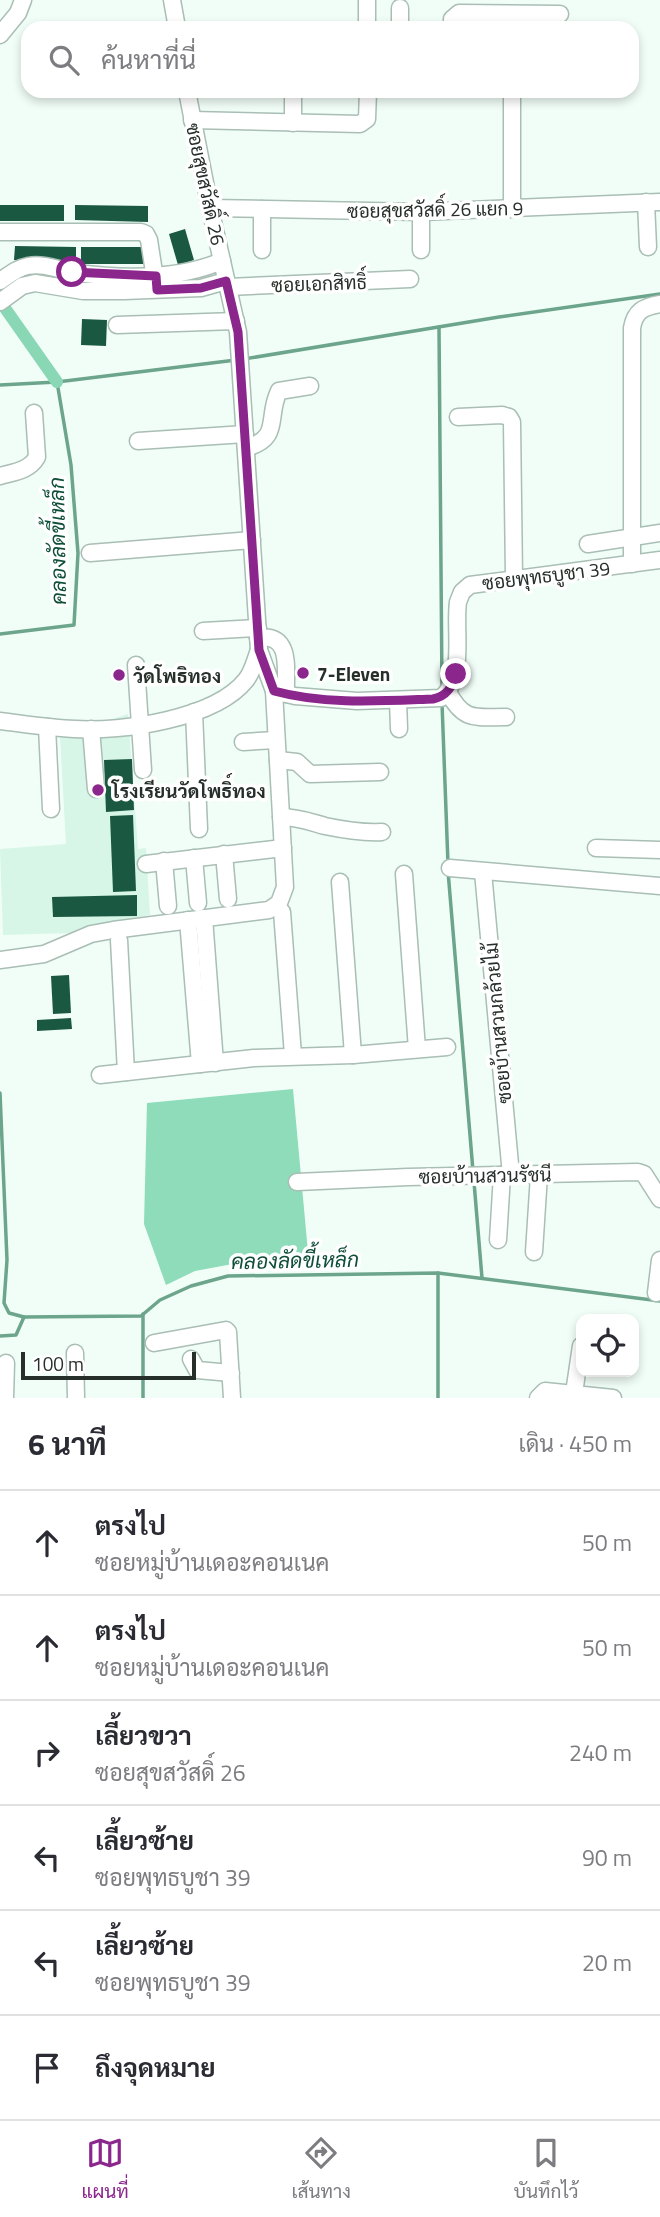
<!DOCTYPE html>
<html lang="th">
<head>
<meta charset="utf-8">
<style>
	:root { --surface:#fff; --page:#f2f2f3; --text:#2b2b33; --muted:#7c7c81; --line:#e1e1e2; --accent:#8b268d }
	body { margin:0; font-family:"Titillium Web",Sarabun,sans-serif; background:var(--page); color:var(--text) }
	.controls { position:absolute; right:21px; bottom:21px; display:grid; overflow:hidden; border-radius:14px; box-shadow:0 4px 10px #0003 }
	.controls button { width:63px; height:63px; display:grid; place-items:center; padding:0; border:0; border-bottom:2px solid var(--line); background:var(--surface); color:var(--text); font:35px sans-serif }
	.scale { position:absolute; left:21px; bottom:18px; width:175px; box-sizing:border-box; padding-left:7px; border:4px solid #272f2b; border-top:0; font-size:19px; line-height:24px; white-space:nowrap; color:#272f2b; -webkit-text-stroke:5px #fff; paint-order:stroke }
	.stop { position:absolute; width:21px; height:21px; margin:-16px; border:5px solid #8b268d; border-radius:50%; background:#fff }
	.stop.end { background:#8b268d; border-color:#fff; box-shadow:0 2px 7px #0008 }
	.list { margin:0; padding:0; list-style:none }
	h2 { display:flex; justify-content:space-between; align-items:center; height:91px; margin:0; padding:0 28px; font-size:30px }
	h2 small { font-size:23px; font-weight:400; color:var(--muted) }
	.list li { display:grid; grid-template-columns:46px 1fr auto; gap:21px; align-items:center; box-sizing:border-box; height:105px; padding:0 28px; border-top:2px solid var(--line) }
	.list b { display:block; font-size:26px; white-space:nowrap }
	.list p { margin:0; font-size:23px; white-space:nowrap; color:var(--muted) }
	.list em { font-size:23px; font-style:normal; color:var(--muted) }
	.icon { flex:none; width:38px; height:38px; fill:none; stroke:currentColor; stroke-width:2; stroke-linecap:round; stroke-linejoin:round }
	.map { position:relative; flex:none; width:660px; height:1398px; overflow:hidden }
	.search { position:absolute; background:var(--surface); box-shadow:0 4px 10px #0003; left:21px; right:21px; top:21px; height:77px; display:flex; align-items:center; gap:18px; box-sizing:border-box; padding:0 24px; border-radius:21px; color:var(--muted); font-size:26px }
	.sheet { height:721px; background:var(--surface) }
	nav { display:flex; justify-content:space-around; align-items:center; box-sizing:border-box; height:98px; border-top:2px solid var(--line); background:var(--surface); font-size:19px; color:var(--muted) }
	nav a { display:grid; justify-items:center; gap:4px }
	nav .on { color:var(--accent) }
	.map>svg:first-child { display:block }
	.built { fill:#d7f6e7 }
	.forest { fill:#8edcb9 }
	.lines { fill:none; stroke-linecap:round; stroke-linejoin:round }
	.stream { stroke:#6ca58c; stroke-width:3.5 }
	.canal { stroke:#89d7b5; stroke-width:12 }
	.building { fill:#1b5841 }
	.minor-casing { stroke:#a9beb4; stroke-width:19 }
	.minor { stroke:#fff; stroke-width:16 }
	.route { stroke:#8b268d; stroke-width:9 }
	.poi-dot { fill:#8b268d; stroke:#fff; stroke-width:2.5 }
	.labels { text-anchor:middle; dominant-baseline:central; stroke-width:7; stroke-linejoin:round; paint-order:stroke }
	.street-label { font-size:19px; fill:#272f2b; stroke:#fff }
	.poi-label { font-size:19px; font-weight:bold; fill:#272f2b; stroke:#fff; text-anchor:start }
	.water-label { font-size:21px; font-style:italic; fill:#0f4e38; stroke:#fff }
</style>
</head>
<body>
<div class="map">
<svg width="660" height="1398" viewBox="0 0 660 1398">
	<rect width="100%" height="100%" fill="#f1fef7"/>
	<path class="built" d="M128,714L138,849L146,848L150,915L83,927L70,933L3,935L0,849L66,844L60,736Z"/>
	<path class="forest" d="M293,1089L309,1263H238L195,1271L166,1285L144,1224L147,1103Z"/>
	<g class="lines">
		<g class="stream">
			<path d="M439,327L442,689"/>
			<path d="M244,359L499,317L660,294"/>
			<path d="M0,385L57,382L236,360"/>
			<path d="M0,634L74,625L78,553L71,465L57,382"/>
			<path d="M442,703L448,864"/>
			<path d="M448,871L473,1171"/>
			<path d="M0,1093L7,1260L4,1303L9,1313L24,1317L141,1316L160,1300L191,1286L228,1276L438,1273V1398"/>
			<path d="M474,1182L482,1278"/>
			<path d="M438,1273L660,1301"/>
			<path d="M0,1336L16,1335L24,1317"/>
			<path d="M143,1398V1314"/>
		</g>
		<path class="canal" d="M0,301L57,382"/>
	</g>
	<g class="building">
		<rect x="0" y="205" width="64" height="16"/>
		<path d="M75,205L148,206V222L75,220Z"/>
		<path d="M185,229L194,260L178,265L169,234Z"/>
		<path d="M15,246L76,247V260H14Z"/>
		<rect x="81" y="247" width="62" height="17"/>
		<path d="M82,319L107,320L106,346L81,345Z"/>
		<path d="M132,759L134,810L106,812L104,760Z"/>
		<path d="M133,815L136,891L113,892L110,816Z"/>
		<path d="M137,895V916L53,917L52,897Z"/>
		<path d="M69,975L71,1013L53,1014L51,976Z"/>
		<path d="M71,1018L72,1029L37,1031V1020Z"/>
	</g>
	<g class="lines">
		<defs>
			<g id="minor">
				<path d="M172,0L177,28"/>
				<path d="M367,0V28"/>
				<path d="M400,28V8"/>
				<path d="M452,28V19L459,13L560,14"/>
				<path d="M0,35L18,13L23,0"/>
				<path d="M192,120L360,124L367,119L368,91"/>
				<path d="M293,123V94"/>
				<path d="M646,202L648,247"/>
				<path d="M210,208L421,212L660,202"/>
				<path d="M512,209V91"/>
				<path d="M0,232H141L146,234L149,240L156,285"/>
				<path d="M262,250V209"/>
				<path d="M421,250V212"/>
				<path d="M0,281C9,275 17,268 28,266C46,263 60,271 77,273C125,279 177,280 222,261"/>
				<path d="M228,287L410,279"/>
				<path d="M0,302L22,286L35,283L83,291H124L201,288L226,281"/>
				<path d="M117,325L236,321"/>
				<path d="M458,417L502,415L509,417L512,422L514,578"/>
				<path d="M138,441L245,434"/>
				<path d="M246,448C282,438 266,417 279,391L310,386"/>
				<path d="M0,476C14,472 29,471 37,457L34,413"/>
				<path d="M588,544L660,533"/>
				<path d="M90,553L252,540"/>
				<path d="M632,564V328C635,311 643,307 660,304"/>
				<path d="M203,631L258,628"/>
				<path d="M258,638C293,633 285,670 286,694"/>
				<path d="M136,665L143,770"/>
				<path d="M274,691L295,696L357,701L441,698C466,678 454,631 458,602L462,592L470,585L660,560"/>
				<path d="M448,692C464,722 475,717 506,717"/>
				<path d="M398,700L399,729"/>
				<path d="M194,712L199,829"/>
				<path d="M0,721C25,724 50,728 75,729C122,732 215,719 246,680C253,671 255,660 259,650"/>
				<path d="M47,727L51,809"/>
				<path d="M91,729L96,789"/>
				<path d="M243,742L276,740"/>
				<path d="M278,760L297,762L310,774L380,772"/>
				<path d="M281,817C298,817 310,822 325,826C344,830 363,833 382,832"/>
				<path d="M596,848L660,850"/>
				<path d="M224,854L228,899"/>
				<path d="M194,858L198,903"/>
				<path d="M164,861L168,906"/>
				<path d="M146,864L283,848"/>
				<path d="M450,868L660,886"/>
				<path d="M483,872L511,1175"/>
				<path d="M404,874L417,1049"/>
				<path d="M340,882L353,1055"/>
				<path d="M282,912L293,1055"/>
				<path d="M204,918L215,1063"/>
				<path d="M188,920L200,1064"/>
				<path d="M119,940L126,1072"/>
				<path d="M0,960L44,954L91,934L113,930L269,910L279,903L285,887L274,691L259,650L238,332L210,208L187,91"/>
				<path d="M100,1075L254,1058L353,1055L447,1047"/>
				<path d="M297,1182L408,1177L638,1172L644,1174L660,1199"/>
				<path d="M498,1240L502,1175"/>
				<path d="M534,1252L539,1175"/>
				<path d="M656,1293L660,1260"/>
				<path d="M154,1343L226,1330L228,1332L232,1398"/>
				<path d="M75,1353L76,1398"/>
				<path d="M191,1359L197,1370L231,1373"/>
				<path d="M574,1393L581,1346"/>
				<path d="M5,1398L6,1363"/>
				<path d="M538,1398L545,1391L613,1398"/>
			</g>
		</defs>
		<use href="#minor" class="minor-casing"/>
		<use href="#minor" class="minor"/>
	</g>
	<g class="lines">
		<path class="route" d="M72,272L156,276L157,290L201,288L226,281L238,332L259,650L274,691C325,705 381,701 433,699C447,696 452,687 456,674"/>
	</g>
	<g class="poi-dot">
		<circle cx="303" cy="673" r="7"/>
		<circle cx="119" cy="675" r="7"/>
		<circle cx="98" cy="790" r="7"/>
	</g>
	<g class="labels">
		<g class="street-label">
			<text transform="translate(206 184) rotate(78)">ซอยสุขสวัสดิ์ 26</text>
			<text transform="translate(435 209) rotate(-1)">ซอยสุขสวัสดิ์ 26 แยก 9</text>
			<text transform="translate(319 283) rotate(-2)">ซอยเอกสิทธิ์</text>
			<text transform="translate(546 575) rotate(-7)">ซอยพุทธบูชา 39</text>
			<text transform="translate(497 1023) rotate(-95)">ซอยบ้านสวนกล้วยไม้</text>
			<text transform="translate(485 1175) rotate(-1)">ซอยบ้านสวนรัชนี</text>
		</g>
		<g class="poi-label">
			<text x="317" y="673">7-Eleven</text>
			<text x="133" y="675">วัดโพธิทอง</text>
			<text x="112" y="790">โรงเรียนวัดโพธิ์ทอง</text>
		</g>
		<g class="water-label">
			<text transform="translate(57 541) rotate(-91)">คลองลัดขี้เหล็ก</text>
			<text transform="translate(295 1260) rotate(-1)">คลองลัดขี้เหล็ก</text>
		</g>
	</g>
</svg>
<div class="controls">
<button><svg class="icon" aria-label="locate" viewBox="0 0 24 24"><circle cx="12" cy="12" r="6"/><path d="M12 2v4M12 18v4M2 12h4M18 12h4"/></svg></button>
</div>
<div class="scale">100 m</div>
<div class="stop" style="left:72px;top:272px"></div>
<div class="stop end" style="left:456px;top:674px"></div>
<div class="search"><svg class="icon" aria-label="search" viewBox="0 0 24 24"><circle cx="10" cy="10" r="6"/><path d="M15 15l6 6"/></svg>ค้นหาที่นี่</div>
</div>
<section class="sheet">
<h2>6 นาที<small>เดิน · 450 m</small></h2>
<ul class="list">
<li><svg class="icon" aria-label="ahead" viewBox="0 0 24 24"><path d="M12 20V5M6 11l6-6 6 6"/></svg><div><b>ตรงไป</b><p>ซอยหมู่บ้านเดอะคอนเนค</p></div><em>50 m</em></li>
<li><svg class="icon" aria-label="ahead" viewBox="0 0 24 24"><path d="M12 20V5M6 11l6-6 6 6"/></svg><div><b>ตรงไป</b><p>ซอยหมู่บ้านเดอะคอนเนค</p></div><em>50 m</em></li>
<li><svg class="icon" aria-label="right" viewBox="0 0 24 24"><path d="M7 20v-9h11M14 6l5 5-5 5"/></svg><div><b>เลี้ยวขวา</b><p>ซอยสุขสวัสดิ์ 26</p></div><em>240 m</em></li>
<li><svg class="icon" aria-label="left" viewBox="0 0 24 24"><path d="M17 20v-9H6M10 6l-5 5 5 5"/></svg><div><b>เลี้ยวซ้าย</b><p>ซอยพุทธบูชา 39</p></div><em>90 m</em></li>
<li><svg class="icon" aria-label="left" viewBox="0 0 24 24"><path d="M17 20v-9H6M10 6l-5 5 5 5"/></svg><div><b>เลี้ยวซ้าย</b><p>ซอยพุทธบูชา 39</p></div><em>20 m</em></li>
<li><svg class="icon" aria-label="arrive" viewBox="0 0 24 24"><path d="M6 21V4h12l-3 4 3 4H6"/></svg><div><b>ถึงจุดหมาย</b></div></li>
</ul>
</section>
<nav>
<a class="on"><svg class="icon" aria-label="map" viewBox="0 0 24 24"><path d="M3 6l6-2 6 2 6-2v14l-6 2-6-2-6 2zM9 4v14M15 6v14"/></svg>แผนที่</a>
<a><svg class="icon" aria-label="directions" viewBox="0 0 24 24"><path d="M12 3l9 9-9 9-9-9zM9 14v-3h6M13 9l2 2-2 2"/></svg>เส้นทาง</a>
<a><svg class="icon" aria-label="saved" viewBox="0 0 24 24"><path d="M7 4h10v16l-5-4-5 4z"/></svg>บันทึกไว้</a>
</nav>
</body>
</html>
